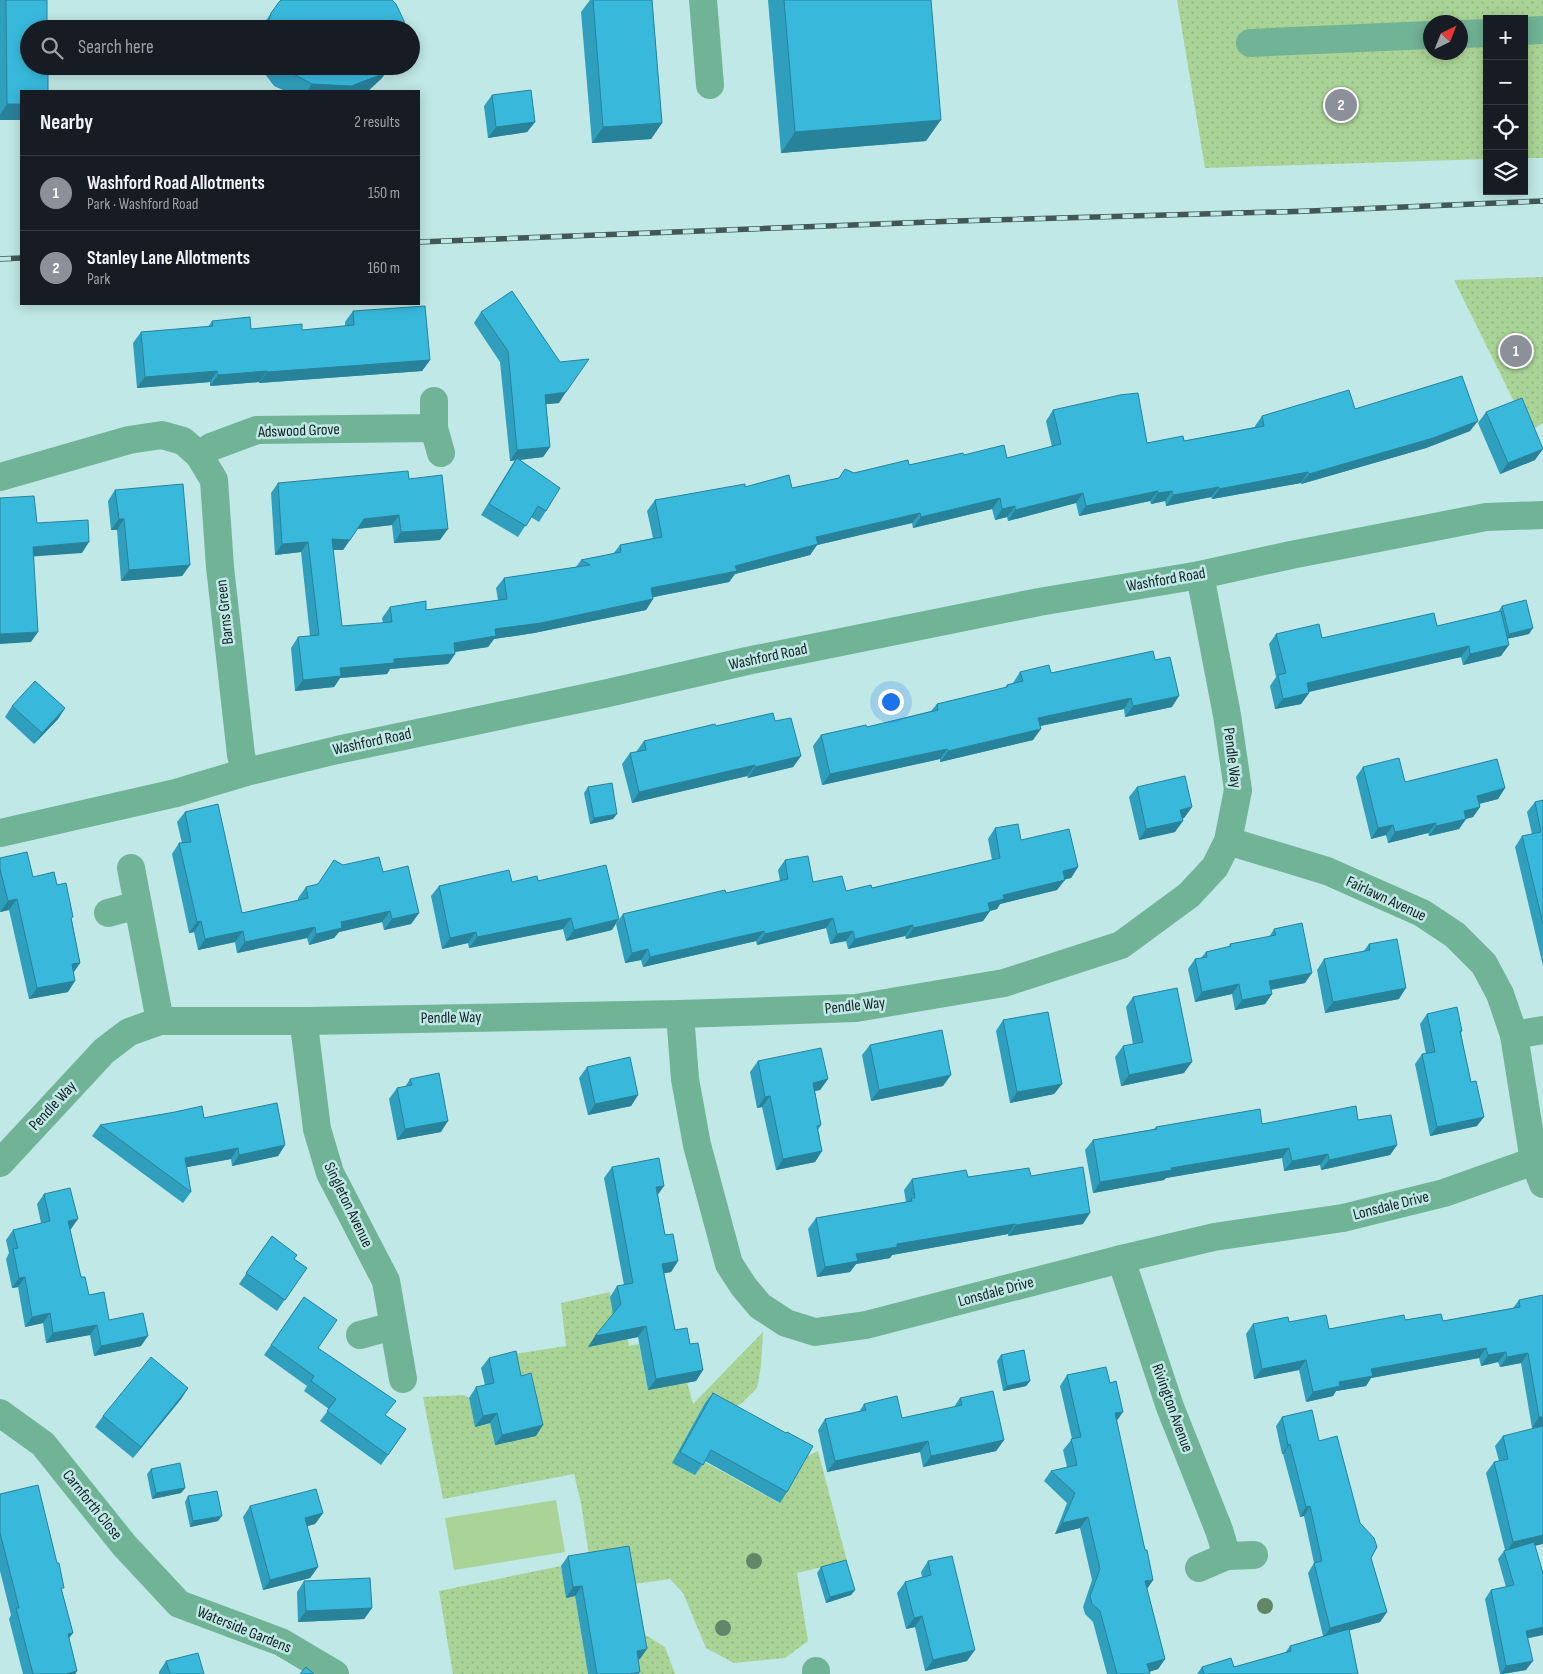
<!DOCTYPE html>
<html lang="en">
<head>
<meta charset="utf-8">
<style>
	:root { --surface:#171b24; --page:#242831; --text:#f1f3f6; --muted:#9ea1a6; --line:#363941; --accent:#8c9099 }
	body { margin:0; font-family:"Sofia Sans Condensed",sans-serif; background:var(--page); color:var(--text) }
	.controls { position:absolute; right:15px; top:15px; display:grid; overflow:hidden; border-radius:0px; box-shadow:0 2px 12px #0003 }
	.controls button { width:45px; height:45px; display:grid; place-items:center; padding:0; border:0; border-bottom:1px solid var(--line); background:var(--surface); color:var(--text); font:25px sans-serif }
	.compass { position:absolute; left:1423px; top:15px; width:45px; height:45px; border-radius:50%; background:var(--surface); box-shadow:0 2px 12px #0003; rotate:43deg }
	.you { position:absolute; left:890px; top:701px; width:18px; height:18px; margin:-12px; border:4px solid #fff; border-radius:50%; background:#1a73e8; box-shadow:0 0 0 8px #1a73e833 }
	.badge { display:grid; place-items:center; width:32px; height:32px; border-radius:50%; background:var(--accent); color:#fff; font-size:16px; font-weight:700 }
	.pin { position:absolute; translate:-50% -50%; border:2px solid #fff; box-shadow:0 1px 5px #0006 }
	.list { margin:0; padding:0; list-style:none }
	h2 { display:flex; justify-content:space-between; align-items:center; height:65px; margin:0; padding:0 20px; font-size:21px }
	h2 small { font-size:16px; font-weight:400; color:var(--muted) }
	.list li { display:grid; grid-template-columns:32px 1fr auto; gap:15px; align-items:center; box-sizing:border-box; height:75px; padding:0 20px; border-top:1px solid var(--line) }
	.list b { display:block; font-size:19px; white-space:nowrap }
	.list p { margin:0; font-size:16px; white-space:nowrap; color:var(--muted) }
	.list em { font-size:16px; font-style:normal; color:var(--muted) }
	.icon { flex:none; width:28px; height:28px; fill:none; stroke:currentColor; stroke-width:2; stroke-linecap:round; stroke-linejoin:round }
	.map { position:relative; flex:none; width:1543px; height:1674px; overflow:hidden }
	.search { position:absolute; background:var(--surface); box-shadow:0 2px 12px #0003; left:20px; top:20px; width:400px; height:55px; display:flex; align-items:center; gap:12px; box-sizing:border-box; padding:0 18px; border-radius:28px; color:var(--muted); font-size:19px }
	.panel { position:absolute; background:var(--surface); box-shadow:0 2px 12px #0003; left:20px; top:90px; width:400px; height:215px; border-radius:0px }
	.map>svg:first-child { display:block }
	.grass { fill:#aad497 }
	.garden { fill:url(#garden-dots); fill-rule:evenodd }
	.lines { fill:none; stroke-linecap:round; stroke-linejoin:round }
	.minor { stroke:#71b396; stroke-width:28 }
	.rail-casing { stroke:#415857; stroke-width:5.5 }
	.rail { stroke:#bfe8e6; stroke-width:4; stroke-dasharray:11; stroke-linecap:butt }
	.tree { fill:#628768 }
	.wall { fill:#309fbd }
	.shaded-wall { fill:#27829a }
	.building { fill:#38b9dc; stroke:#27829a }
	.labels { text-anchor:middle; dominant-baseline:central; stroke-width:5; stroke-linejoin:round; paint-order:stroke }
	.street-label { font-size:16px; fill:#122221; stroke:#bfe8e6 }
</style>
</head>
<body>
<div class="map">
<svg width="1543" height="1674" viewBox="0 0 1543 1674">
	<defs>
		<pattern id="garden-dots" width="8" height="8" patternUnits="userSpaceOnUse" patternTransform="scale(1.25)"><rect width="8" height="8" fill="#aad497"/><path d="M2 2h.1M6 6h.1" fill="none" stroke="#91b682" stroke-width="1.8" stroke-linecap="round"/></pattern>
	</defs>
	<rect width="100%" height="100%" fill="#bfe8e6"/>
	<path class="grass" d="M556,1500L565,1552L454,1570L445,1518Z"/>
	<g class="garden">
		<path d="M1177,0H1543V158H1524V19H1487V159L1205,168ZM1430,22H1460V52H1430Z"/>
		<path d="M1543,277V423L1529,432L1454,280Z"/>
		<path d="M610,1292L615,1324L602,1344L628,1339L629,1346L639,1344L648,1390L687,1382L693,1404L763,1332L761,1366L757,1388L742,1403L724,1414L703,1461L779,1503L805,1457L818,1451L847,1561L797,1573L808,1641L785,1658L734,1663L706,1648L683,1593L670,1579L627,1585L590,1562L581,1503L574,1474L443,1499L423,1397L464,1395L469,1398L475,1427L490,1423L495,1445L508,1355L566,1346L561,1303Z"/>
		<path d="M561,1566L566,1597L575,1596L588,1674H453L439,1591Z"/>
		<path d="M634,1628L665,1647L675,1674H632L630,1661L639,1659Z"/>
	</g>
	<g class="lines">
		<g class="minor">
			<path d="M703,0L710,85"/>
			<path d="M1524,31L1543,30"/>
			<path d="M1460,34L1487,33"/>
			<path d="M1250,43L1430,35"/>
			<path d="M434,428L441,453"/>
			<path d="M199,455L214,480L220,567L241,755L246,772"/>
			<path d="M0,477L129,440L162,435L183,441L199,455L211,447L257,430L434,428V401"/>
			<path d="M0,833L176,793L246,772L337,750L608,693L747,661L1039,602L1200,575L1291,555L1486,517L1543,515"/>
			<path d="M1228,841L1327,871L1422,913L1455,935L1484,964L1500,994L1514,1035L1534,1161L1543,1184"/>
			<path d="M131,868L160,1021"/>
			<path d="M108,913L138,905"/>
			<path d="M680,1014L685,1079L697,1145L729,1264L744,1287L760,1306L786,1323L815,1332L866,1325L1121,1259L1214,1237L1343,1218L1444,1193L1534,1161"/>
			<path d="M307,1021L305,1033L317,1129L330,1173L386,1281L403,1379"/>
			<path d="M1514,1035L1543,1030"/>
			<path d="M0,1163L104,1051L129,1032L160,1021H307L680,1014L856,1008L1004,983L1121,945L1189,895L1215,867L1228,841L1238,790L1227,715L1200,575"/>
			<path d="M1121,1259L1170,1407L1219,1530L1227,1556L1254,1555"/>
			<path d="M360,1335L393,1326"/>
			<path d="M0,1413L43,1444L124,1545L179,1604L281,1642L335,1674"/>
			<path d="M1199,1568L1227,1556"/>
			<path d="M816,1671V1674"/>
		</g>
		<defs>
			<g id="rail">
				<path d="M419,242L956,221L1310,211L1543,201"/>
				<path d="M0,259L21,258"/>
			</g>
		</defs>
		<use href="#rail" class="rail-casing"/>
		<use href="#rail" class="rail"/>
	</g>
	<g class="tree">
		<circle cx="754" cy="1561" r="8"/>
		<circle cx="1265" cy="1606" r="8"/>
		<circle cx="723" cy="1628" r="8"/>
	</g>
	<g class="wall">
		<path d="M0,0H47L29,66L0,120Z"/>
		<path d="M590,0H652L662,123L651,139L592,143L581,12Z"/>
		<path d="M768,0H931L926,141L781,153Z"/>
		<path d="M279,2L405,29H260Z"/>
		<path d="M259,66H390L382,78L368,91H285L274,86Z"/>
		<path d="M492,95L535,122L527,132L488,138L484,106Z"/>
		<path d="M353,311L430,360L422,371L259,383V382L210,386V382L137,388L133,343L141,332L208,327L212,321L251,329L302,330L345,326V322Z"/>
		<path d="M481,312L559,403L546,404L550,447L543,457L519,460L546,511L539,522L531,517L518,537L481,515L515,460L510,461L500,362L474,323Z"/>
		<path d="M1355,409L1470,431L1426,448L1301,484V483L1212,499L1211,497L1166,506L1165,501L1151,504L1150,501L1079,516L1076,503L1008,521L1007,517L995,520L992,509L913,528L912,523L817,545L810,555L735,574L729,582L653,597V599L646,610L534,633L494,639L488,647L455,652V654L448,664L390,669L387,674L340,678L334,687L295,691L291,648L298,637L310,636L301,552L275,555L271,493L278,483L409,479L440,540L394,543L392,525L357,529L343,550H333L342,626L383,623L382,618L390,607L426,610L498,600L496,588L504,578L576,567L581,560L613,554L620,545L653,538L647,511L655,500L745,487L792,488L839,478L854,473L909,465L964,455L1007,458L1052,447L1046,421L1053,410L1147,443L1184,441L1255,427V426L1262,416Z"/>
		<path d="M1486,412L1535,460L1500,474L1478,423Z"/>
		<path d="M115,490L190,565L182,576L121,581L117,530H111L108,501Z"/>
		<path d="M1502,606L1529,634L1507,639L1501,656L1463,665L1461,657L1309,692V693L1301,704L1275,709L1270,686L1276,677L1269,644L1276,634L1322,638L1437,626L1498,612Z"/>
		<path d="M1155,660L1172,707L1125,717L1124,709L1040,726L1033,740L940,762V759L822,785L813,746L821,735L867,727L931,711L937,704L1005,688L1007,685L1013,683L1020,672L1051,673Z"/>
		<path d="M12,706L65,708L58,719L34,744L5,717Z"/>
		<path d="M775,721L801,756L793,767L748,778L747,776L632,803L622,764L630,753L636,752L644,741L716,726Z"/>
		<path d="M1363,767L1405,782L1505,788L1498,799L1479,804L1480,807L1473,817L1466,819L1459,829L1429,836L1428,833L1388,843L1386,835L1371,839L1356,777Z"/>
		<path d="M588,787L613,819L590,824L584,793Z"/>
		<path d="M1137,787L1192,807L1184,818L1182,819L1175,832L1139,840L1129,797Z"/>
		<path d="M1543,800V966L1515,847L1522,836L1532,834L1527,812L1535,802Z"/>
		<path d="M185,812L242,913L298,900V898L306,887L318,884L343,865L383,872L419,913L411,924L384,930L382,922L339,932L334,938L309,945L307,938L237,953L235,942L198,950L194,932L189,933L172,854L179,843H182L177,822Z"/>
		<path d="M995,828L1078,867L1071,878L1064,879L1057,890L1000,904L997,909L990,911L983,921L906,939L905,936L848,949L846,941L830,944L826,928L757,945L756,941L643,967L641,960L625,963L616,924L623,914L726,893L780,881L778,870L785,860L813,882L846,891L872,888L992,860L988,839Z"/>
		<path d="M0,858L33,877L57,885L72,920L80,963L74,972L68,992L29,999L9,910L0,912Z"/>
		<path d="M538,881L612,930L566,941L563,929L469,948L468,943L442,949L431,896L439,886Z"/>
		<path d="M1274,929L1305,983L1271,990L1272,994L1265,1004L1235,1010L1232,994L1195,1002L1188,969L1195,959L1201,958L1206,952L1229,947L1230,944L1269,937Z"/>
		<path d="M1369,944L1399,999L1325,1013L1317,970L1324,959L1363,952Z"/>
		<path d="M1133,997L1184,1073L1121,1086L1115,1057L1123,1046L1133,1044L1126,1007Z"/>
		<path d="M1427,1014L1462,1031L1461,1033L1477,1126L1430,1136L1415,1064L1422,1054H1426L1420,1024Z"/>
		<path d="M1003,1020L1062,1084L1054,1094L1010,1103L996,1031Z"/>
		<path d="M870,1045L943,1086L871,1101L862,1055Z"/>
		<path d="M758,1061L828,1079L820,1090L815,1091L821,1125L818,1130L822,1151L815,1162L776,1170L762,1107L757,1108L750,1072Z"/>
		<path d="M587,1067L638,1095L631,1106L588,1115L579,1078Z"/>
		<path d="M410,1079L441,1132L397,1140L389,1099L397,1088L405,1087Z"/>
		<path d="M1358,1120L1397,1145L1390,1155L1321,1170L1320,1165L1284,1171L1282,1158L1166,1178L1164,1180L1093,1193L1085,1150L1093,1140L1154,1129L1156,1127Z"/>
		<path d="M100,1125L285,1145L278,1156L232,1166L231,1159L187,1167L191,1192L183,1203L92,1136Z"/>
		<path d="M612,1167L658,1195L665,1235L678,1261L671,1272L664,1273L675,1330L690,1344L703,1370L696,1381L648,1390L638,1337L588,1347L613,1314L610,1297L617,1286L624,1285L604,1178Z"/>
		<path d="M1031,1176L1083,1224L1008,1236V1234L892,1255L890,1258L856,1264L850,1272L817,1277L808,1229L816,1218L906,1202L904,1190L912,1179Z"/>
		<path d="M44,1194L71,1229H70L81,1277L89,1295L109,1320L141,1346L94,1356L90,1335L46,1343L43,1323L25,1327L18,1287L12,1288L6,1259L9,1253L6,1240L13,1230L41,1223L37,1204Z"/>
		<path d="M272,1236L294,1259L307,1268L277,1311L239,1284Z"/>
		<path d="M304,1297L318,1348L385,1415L406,1429L381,1465L320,1421L329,1409L304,1391L307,1386L264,1355Z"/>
		<path d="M1519,1300L1543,1426L1532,1428L1521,1363L1500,1367L1498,1362L1481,1366L1479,1358L1371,1378L1366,1386L1336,1391L1333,1396L1306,1402L1299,1370L1254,1379L1246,1334L1253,1324L1289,1322L1329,1329L1405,1320L1443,1321L1513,1308Z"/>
		<path d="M1001,1355L1030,1381L1026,1386L1003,1391L997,1361Z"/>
		<path d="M489,1358L521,1376L536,1436L495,1445L490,1423L475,1427L469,1398L476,1387L485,1385L481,1368Z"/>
		<path d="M1067,1375L1116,1421L1145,1550L1153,1580L1147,1589L1165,1659L1158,1669L1149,1672L1150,1674H1107L1093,1622L1085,1614L1083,1607L1092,1580L1080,1528L1055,1534L1067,1503L1044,1481L1051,1471L1067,1467L1063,1450L1072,1439L1060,1386Z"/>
		<path d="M188,1388L181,1399L133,1458L95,1427L103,1416Z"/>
		<path d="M713,1393L787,1492L780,1503L705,1461L695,1475L672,1463L705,1403Z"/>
		<path d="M960,1398L1004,1440L996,1451L923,1467L920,1452L827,1472L818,1430L825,1419L859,1412L864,1404L902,1418L954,1407Z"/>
		<path d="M1282,1417L1319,1441L1360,1523L1387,1612L1380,1622L1349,1630L1358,1674H1197L1202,1667H1234L1285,1653L1290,1646L1323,1636L1308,1573L1314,1563L1304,1516L1300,1517L1283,1454H1282L1276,1426Z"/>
		<path d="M1503,1436L1535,1546L1528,1638L1526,1670L1504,1674H1500L1485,1599L1491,1590L1506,1587L1498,1559L1504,1551L1505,1550L1486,1473L1494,1462L1499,1461L1495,1446Z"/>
		<path d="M151,1469L185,1488L181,1493L152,1499L147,1474Z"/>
		<path d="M0,1494L62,1591L73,1633L69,1638L77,1671L75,1674H23L9,1619L11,1615L0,1571Z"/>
		<path d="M188,1496L218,1521L190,1527L185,1502Z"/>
		<path d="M250,1506L323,1513L315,1524L307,1526L318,1567L310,1578L263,1590L243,1517Z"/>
		<path d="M568,1556L640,1659L638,1660L639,1674H588L575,1596L566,1598L561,1566Z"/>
		<path d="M928,1561L967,1661L925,1671L915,1627L906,1629L897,1593L905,1582L922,1577L921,1572Z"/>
		<path d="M821,1567L855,1590L851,1595L826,1603L817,1573Z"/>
		<path d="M304,1581L372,1608L364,1619L298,1622L297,1592Z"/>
		<path d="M166,1661L204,1674H159V1672Z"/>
	</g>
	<g class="shaded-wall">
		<path d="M390,66L382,78L368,91H307L312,84Z"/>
		<path d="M7,104H21V120H0V115Z"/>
		<path d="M941,120L926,141L781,153L795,132Z"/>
		<path d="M535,122L527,132L488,138L496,127Z"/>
		<path d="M662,123L651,139L592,143L603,127Z"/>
		<path d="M430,360L422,371L259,383L267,372Z"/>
		<path d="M217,371L210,382L137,388L145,377Z"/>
		<path d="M267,371L259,382L210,386L218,375Z"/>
		<path d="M566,392L559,403L537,405L545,395Z"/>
		<path d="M1478,421L1470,431L1426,448L1301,484L1309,474Z"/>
		<path d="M550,447L543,457L510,461L517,450Z"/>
		<path d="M1543,449L1535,460L1500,474L1508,463Z"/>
		<path d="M1308,472L1301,483L1212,499L1219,489Z"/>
		<path d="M1219,487L1211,497L1166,506L1173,495Z"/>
		<path d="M1158,491L1150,501L1079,516L1086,506Z"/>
		<path d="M1172,491L1165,501L1151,504L1158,493Z"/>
		<path d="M1083,493L1076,503L1008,521L1015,510Z"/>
		<path d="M1000,498L992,509L913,528L921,517Z"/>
		<path d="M1015,506L1007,517L995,520L1002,509Z"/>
		<path d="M920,513L912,523L817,545L810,555L735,574L729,582L644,599L651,588L735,566L816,537Z"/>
		<path d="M399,515L392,525L356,529L364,519Z"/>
		<path d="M119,519H124L117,530H111Z"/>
		<path d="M448,529L440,540L394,543L401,532Z"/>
		<path d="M332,539L350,540L343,550L325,549Z"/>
		<path d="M89,542L82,553L26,557L33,547Z"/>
		<path d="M308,542L301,552L275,555L282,544Z"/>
		<path d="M190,565L182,576L121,581L129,570Z"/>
		<path d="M653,599L646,610L534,633L494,639L488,647L447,653L454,643L495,629Z"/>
		<path d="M1533,628L1529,634L1505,639L1509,634Z"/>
		<path d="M38,632L31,642L0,644V634Z"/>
		<path d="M1509,645L1501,656L1463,665L1470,654Z"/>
		<path d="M1469,646L1461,657L1299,694L1307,683Z"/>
		<path d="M455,654L448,664L390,669L387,674L340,678L334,687L295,691L303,680L340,668L394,659Z"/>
		<path d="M1309,693L1301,704L1275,709L1283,699Z"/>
		<path d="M1179,696L1172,707L1125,717L1133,706Z"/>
		<path d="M1131,698L1124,709L1030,728L1038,718Z"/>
		<path d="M65,708L58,719L34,744L42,733Z"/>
		<path d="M1041,729L1033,740L940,762L948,751Z"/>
		<path d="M947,749L940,759L822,785L830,774Z"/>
		<path d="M801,756L793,767L748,778L755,767Z"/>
		<path d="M755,765L747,776L632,803L639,792Z"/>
		<path d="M1505,788L1498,799L1470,806L1477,796Z"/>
		<path d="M1192,807L1184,818L1173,821L1180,810Z"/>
		<path d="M1480,807L1473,817L1457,821L1464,811Z"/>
		<path d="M617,814L613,819L590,824L594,818Z"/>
		<path d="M1466,819L1459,829L1429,836L1436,826Z"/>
		<path d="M1183,821L1175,832L1139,840L1146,829Z"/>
		<path d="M1436,823L1428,833L1388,843L1395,832Z"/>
		<path d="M1393,825L1386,835L1371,839L1378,828Z"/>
		<path d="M1078,867L1071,878L1055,882L1063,871Z"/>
		<path d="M1065,880L1057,890L1000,904L997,909L981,913L988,903L1003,895Z"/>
		<path d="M17,899L9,910L0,912L8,901Z"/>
		<path d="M390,911L382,922L339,932L334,938L309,945L316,934L341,922Z"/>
		<path d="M990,911L983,921L906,939L913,928Z"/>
		<path d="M419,913L411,924L384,930L392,919Z"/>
		<path d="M571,918L563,929L469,948L477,937Z"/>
		<path d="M833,918L826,928L757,945L765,934Z"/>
		<path d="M619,919L612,930L566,941L574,930Z"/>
		<path d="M201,921L194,932L189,933L197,922Z"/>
		<path d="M913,925L905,936L848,949L855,939Z"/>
		<path d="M315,927L307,938L237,953L245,942Z"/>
		<path d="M243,931L235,942L198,950L205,939Z"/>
		<path d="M764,931L756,941L643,967L650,957Z"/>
		<path d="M853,931L846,941L830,944L837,934Z"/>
		<path d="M476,932L468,943L442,949L450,938Z"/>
		<path d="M648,949L641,960L625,963L632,953Z"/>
		<path d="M80,963L72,974V964Z"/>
		<path d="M1312,973L1305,983L1262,991L1269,981Z"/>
		<path d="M75,981L68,992L29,999L37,988Z"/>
		<path d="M1239,984L1232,994L1195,1002L1202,992Z"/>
		<path d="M1406,988L1399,999L1325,1013L1333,1002Z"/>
		<path d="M1272,994L1265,1004L1235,1010L1242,1000Z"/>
		<path d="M1192,1062L1184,1073L1121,1086L1129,1075Z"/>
		<path d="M951,1075L943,1086L871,1101L879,1090Z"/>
		<path d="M828,1079L820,1090L805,1093L813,1083Z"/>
		<path d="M1062,1084L1054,1094L1010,1103L1017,1092Z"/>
		<path d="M638,1095L631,1106L588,1115L595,1104Z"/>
		<path d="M770,1096L762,1107L757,1108L765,1097Z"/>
		<path d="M1484,1117L1477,1126L1430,1136L1437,1127Z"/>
		<path d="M448,1121L441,1132L397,1140L405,1129Z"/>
		<path d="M285,1145L278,1156L232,1166L239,1155Z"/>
		<path d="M1397,1145L1390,1155L1321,1170L1329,1160Z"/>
		<path d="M238,1148L231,1159L177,1169L185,1158Z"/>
		<path d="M1289,1148L1282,1158L1166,1178L1164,1180L1093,1193L1100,1182L1171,1168Z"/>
		<path d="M822,1151L815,1162L776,1170L783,1159Z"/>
		<path d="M1328,1154L1320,1165L1284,1171L1292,1161Z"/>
		<path d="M664,1186L657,1196L656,1187Z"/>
		<path d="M1090,1213L1083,1224L1008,1236L1016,1225Z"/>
		<path d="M78,1219L71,1229L61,1231L68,1221Z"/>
		<path d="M1015,1224L1008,1234L892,1255L890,1258L856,1264L850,1272L817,1277L825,1267L856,1254L897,1244Z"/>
		<path d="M678,1261L671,1272L655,1275L662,1264Z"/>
		<path d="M25,1277L18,1287L12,1288L19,1278Z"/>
		<path d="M50,1313L43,1323L25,1327L32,1317Z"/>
		<path d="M97,1325L90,1335L46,1343L53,1333Z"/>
		<path d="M646,1326L638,1337L588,1347L595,1336Z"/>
		<path d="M148,1336L141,1346L94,1356L101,1346Z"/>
		<path d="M1486,1348L1479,1358L1371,1378L1366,1386L1336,1391L1333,1396L1306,1402L1313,1392L1371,1369Z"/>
		<path d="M1506,1352L1498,1362L1481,1366L1488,1355Z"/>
		<path d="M1528,1353L1521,1363L1500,1367L1507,1357Z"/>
		<path d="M1306,1360L1299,1370L1254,1379L1262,1369Z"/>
		<path d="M703,1370L696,1381L648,1390L656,1379Z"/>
		<path d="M1030,1381L1026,1386L1003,1391L1007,1386Z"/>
		<path d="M188,1388L181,1399L133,1458L141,1447Z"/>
		<path d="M1123,1412L1116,1422L1115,1413Z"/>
		<path d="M497,1413L490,1423L475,1427L483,1416Z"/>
		<path d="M1539,1417H1543V1426L1532,1428Z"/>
		<path d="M543,1425L536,1436L495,1445L502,1435Z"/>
		<path d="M1004,1440L996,1451L923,1467L931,1456Z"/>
		<path d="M928,1441L920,1452L827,1472L835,1461Z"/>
		<path d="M1290,1444L1283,1454H1282L1288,1445Z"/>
		<path d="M185,1488L181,1493L152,1499L156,1493Z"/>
		<path d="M1310,1506L1304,1516L1300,1517L1306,1507Z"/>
		<path d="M323,1513L315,1524L297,1529L305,1518Z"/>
		<path d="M222,1516L218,1521L190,1527L193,1521Z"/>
		<path d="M1088,1517L1080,1528L1055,1534L1062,1523Z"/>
		<path d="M1543,1535V1544L1506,1553L1513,1542Z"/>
		<path d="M318,1567L310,1578L263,1590L270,1580Z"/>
		<path d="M1153,1580L1146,1590L1145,1581Z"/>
		<path d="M582,1586L575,1596L566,1598L573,1587Z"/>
		<path d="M855,1590L851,1595L826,1603L830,1597Z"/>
		<path d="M372,1608L364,1619L298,1622L306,1611Z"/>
		<path d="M1387,1612L1380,1622L1323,1638L1330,1628Z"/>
		<path d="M922,1616L915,1627L906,1629L914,1618Z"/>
		<path d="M1543,1627V1635L1520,1640L1526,1631Z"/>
		<path d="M73,1633L65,1643L68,1634Z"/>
		<path d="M647,1649L640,1659L630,1661L637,1651Z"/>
		<path d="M975,1650L967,1661L925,1671L933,1660Z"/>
		<path d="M1165,1659L1158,1669L1141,1674L1147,1664Z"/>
		<path d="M1533,1661L1526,1670L1501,1674L1506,1666Z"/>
		<path d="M77,1671L75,1674H66Z"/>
	</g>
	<g class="building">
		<path d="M6,0H47V29H29V66H48V91H21V104H7Z"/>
		<path d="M281,0H392L396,4L404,21L405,29H268L267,26L271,13L279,2Z"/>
		<path d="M593,0H652L662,123L603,127Z"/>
		<path d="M784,0H931L941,120L795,132Z"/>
		<path d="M283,66H388L380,75L351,86L312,84L286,70Z"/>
		<path d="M531,90L535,122L496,127L492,95Z"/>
		<path d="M512,291L560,362L589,359L566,392L545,395L550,447L517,450L508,351L481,312Z"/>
		<path d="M425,306L430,360L267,372V371L218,375L217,371L145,377L141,332L213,326L212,321L250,317L251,329L302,324V330L354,325L353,311Z"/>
		<path d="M1462,376L1478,421L1433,438L1309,474L1308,472L1219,489V487L1173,495L1172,491L1158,493V491L1086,506L1083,493L1015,510V506L1002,509L1000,498L921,517L920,513L816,537L818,544L735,566L737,571L651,588L653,599L541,623L495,629L496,636L454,643L455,654L394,659V663L340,668L341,676L303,680L298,637L319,635L308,542L282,544L278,483L408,471L409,479L442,475L448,529L401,532L399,515L364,519L350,540L332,539L342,626L392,622L390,607L426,601V610L507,599L504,578L590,565L581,560L621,552L620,545L662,537L655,500L745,484V487L789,475L792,488L839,478L845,469L854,473L908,460L909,465L963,453L964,455L1004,445L1007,458L1061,444L1053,410L1120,395L1138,393L1147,443L1183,436L1184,441L1264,426L1262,416L1349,390L1355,409Z"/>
		<path d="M1522,398L1543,449L1508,463L1486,412Z"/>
		<path d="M517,458L560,488L546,511L538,506L526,526L489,504Z"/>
		<path d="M183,484L190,565L129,570L124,519H119L115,490Z"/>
		<path d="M34,496L37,523L88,520L89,542L33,547L38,632L0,634V498Z"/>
		<path d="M1526,600L1533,628L1509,634L1502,606Z"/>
		<path d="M1501,611L1509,645L1470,654L1469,646L1307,683L1309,693L1283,699L1278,675L1286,673L1276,634L1319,624L1322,638L1434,613L1437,626Z"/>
		<path d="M1153,651L1155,660L1170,657L1179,696L1133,706L1131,698L1038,718L1041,729L948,751L947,749L830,774L821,735L866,725L867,727L938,710L937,704L1007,687V685L1023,681L1020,672L1049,665L1051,673Z"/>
		<path d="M35,681L65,708L42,733L12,706Z"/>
		<path d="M773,713L775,721L791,718L801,756L755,767V765L639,792L630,753L646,750L644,741L715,724L716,726Z"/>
		<path d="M1399,758L1405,782L1497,759L1505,788L1477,796L1480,807L1464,811L1466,819L1436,826V823L1395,832L1393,825L1378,828L1363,767Z"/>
		<path d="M1185,776L1192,807L1180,810L1183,821L1146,829L1137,787Z"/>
		<path d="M612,783L617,814L594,818L588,787Z"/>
		<path d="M1543,800V924L1522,836L1541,832L1535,802Z"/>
		<path d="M218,804L242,913L308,898L306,887L318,884L334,860L343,865L379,857L383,872L408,866L419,913L392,919L390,911L341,922L342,928L316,934L315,927L245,942L243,931L205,939L201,921L197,922L179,843L191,842L185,812Z"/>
		<path d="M1018,824L1021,840L1069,829L1078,867L1063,871L1065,880L1003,895L1004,899L988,903L990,911L913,928V925L855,939L853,931L837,934L833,918L765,934L764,931L650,957L648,949L632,953L623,914L725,890L726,893L788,879L785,860L808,856L813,882L842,876L846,891L871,885L872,888L1000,858L995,828Z"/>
		<path d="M27,852L33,877L54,872L57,885L66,883L73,917L71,918L80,963L72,964L75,981L37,988L17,899L8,901L0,869V858Z"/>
		<path d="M606,865L619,919L574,930L571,918L477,937L476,932L450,938L439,886L509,870L512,882L537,876L538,881Z"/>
		<path d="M1302,923L1312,973L1269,981L1272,994L1242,1000L1239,984L1202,992L1195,959L1207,957L1206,952L1231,946L1230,944L1276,935L1274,929Z"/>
		<path d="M1397,939L1406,988L1333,1002L1324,959L1370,950L1369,944Z"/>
		<path d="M1177,988L1192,1062L1129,1075L1123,1046L1143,1042L1133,997Z"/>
		<path d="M1457,1007L1462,1031H1460L1471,1082L1476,1081L1484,1117L1437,1127L1422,1054L1435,1052L1427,1014Z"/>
		<path d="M1048,1012L1062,1084L1017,1092L1003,1020Z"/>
		<path d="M942,1030L951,1075L879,1090L870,1045Z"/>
		<path d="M821,1048L828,1079L813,1083L821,1125L817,1126L822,1151L783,1159L770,1096L765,1097L758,1061Z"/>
		<path d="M630,1057L638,1095L595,1104L587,1067Z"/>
		<path d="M439,1073L448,1121L405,1129L397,1088L412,1085L410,1079Z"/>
		<path d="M277,1103L285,1145L239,1155L238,1148L185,1158L191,1192L100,1125L175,1112L202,1106L204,1118Z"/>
		<path d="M1356,1106L1358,1120L1391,1115L1397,1145L1329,1160L1328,1154L1292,1161L1289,1148L1171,1168L1172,1170L1100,1182L1093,1140L1157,1129L1156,1127L1260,1109L1262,1124Z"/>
		<path d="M659,1158L664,1186L656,1187L665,1235L673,1234L678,1261L662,1264L675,1330L687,1328L690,1344L698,1343L703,1370L656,1379L646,1326L595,1336L621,1304L617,1286L633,1283L612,1167Z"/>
		<path d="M1083,1167L1090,1213L1016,1225L1015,1224L897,1244V1247L856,1254L858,1261L825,1267L816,1218L912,1201L911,1198H915L912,1179L966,1170L968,1177L1029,1168L1031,1176Z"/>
		<path d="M70,1188L78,1219L68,1221L81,1277H85L89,1295L104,1292L109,1320L143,1313L148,1336L101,1346L97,1325L53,1333L50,1313L32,1317L25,1277L19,1278L13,1249L18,1248L13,1230L50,1221L44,1194Z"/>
		<path d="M272,1236L297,1255L294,1259L307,1268L285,1300L246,1273Z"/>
		<path d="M1543,1295V1417H1539L1528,1353L1507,1357L1506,1352L1488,1355L1486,1348L1371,1369L1373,1376L1339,1382L1340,1386L1313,1392L1306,1360L1262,1369L1253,1324L1288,1317L1289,1322L1326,1315L1329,1329L1404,1315L1405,1320L1441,1314L1443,1321L1520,1307L1519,1300Z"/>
		<path d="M304,1297L337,1320L318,1348L396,1401L385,1415L406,1429L388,1455L327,1411L336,1399L311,1381L314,1376L271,1345Z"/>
		<path d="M1024,1350L1030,1381L1007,1386L1001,1355Z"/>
		<path d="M516,1351L521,1376L531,1373L543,1425L502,1435L497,1413L483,1416L476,1387L494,1383L489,1358Z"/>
		<path d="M151,1357L188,1388L141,1447L103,1416Z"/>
		<path d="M1106,1367L1110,1383L1116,1381L1123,1412L1115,1413L1145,1550H1147L1153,1580L1145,1581L1165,1659L1147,1664L1150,1674H1117L1100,1611L1092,1604L1090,1596L1100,1569L1088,1517L1062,1523L1075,1493L1051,1471L1077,1465L1071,1439L1081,1437L1067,1375Z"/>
		<path d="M993,1391L1004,1440L931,1456L928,1441L835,1461L825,1419L866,1410L864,1404L897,1396L902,1418L962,1405L960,1398Z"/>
		<path d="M713,1393L786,1433L787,1432L813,1446L787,1492L711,1450L703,1465L680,1452Z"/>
		<path d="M1312,1410L1319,1441L1337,1436L1360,1523L1374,1538L1377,1547L1371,1558L1387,1612L1330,1628L1314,1563L1322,1561L1310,1506L1306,1507L1290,1444L1288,1445L1282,1417Z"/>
		<path d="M1543,1426V1535L1513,1542L1494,1462L1508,1459L1503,1436Z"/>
		<path d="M180,1463L185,1488L156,1493L151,1469Z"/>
		<path d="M38,1485L57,1563H59L64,1588H61L73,1633L68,1634L77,1671L66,1674H33L16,1608H19L0,1533V1494Z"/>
		<path d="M316,1489L323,1513L305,1518L318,1567L270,1580L250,1506Z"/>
		<path d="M217,1491L222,1516L193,1521L188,1496Z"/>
		<path d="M1534,1542L1543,1573V1627L1526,1631L1533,1661L1506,1666L1491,1590L1514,1585L1504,1551Z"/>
		<path d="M629,1546L647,1649L637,1651L640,1672L630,1674H597L582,1586L573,1587L568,1556Z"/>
		<path d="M952,1556L975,1650L933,1660L922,1616L914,1618L905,1582L931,1575L928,1561Z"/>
		<path d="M846,1560L855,1590L830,1597L821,1567Z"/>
		<path d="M370,1578L372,1608L306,1611L304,1581Z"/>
		<path d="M1349,1629L1358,1674H1204L1202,1667L1231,1658L1234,1667L1291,1651L1290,1646Z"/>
		<path d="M198,1653L204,1674H170L166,1661Z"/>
		<path d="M306,1667L314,1674H300Z"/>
	</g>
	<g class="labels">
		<g class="street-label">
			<text transform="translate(299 431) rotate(-2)">Adswood Grove</text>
			<text transform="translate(1166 580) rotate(-10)">Washford Road</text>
			<text transform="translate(225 612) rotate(-96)">Barns Green</text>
			<text transform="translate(768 657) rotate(-12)">Washford Road</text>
			<text transform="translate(372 742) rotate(-12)">Washford Road</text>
			<text transform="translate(1232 758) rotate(83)">Pendle Way</text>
			<text transform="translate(1386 899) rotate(25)">Fairlawn Avenue</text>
			<text transform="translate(855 1006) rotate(-6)">Pendle Way</text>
			<text transform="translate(451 1018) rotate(-1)">Pendle Way</text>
			<text transform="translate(53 1106) rotate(-47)">Pendle Way</text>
			<text transform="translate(348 1205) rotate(64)">Singleton Avenue</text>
			<text transform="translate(1391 1206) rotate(-14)">Lonsdale Drive</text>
			<text transform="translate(996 1292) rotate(-15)">Lonsdale Drive</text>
			<text transform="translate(1172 1408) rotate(70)">Rivington Avenue</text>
			<text transform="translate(92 1505) rotate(51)">Carnforth Close</text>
			<text transform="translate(244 1630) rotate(22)">Waterside Gardens</text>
		</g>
	</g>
</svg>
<div class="controls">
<button>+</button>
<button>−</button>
<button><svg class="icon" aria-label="locate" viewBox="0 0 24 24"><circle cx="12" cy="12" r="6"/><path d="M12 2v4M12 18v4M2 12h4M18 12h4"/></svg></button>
<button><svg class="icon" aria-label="layers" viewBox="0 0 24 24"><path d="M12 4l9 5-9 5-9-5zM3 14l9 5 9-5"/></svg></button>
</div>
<svg class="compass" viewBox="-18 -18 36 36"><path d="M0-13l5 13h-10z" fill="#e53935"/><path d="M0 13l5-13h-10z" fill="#9ea1a6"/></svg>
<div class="you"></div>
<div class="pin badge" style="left:1516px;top:351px">1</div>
<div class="pin badge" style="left:1341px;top:105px">2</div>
<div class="search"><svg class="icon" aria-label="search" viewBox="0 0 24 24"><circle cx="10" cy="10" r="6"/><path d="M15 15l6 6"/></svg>Search here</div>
<section class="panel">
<h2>Nearby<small>2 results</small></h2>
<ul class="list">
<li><span class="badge">1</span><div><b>Washford Road Allotments</b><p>Park · Washford Road</p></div><em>150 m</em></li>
<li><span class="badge">2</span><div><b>Stanley Lane Allotments</b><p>Park</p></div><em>160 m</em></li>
</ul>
</section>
</div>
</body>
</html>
